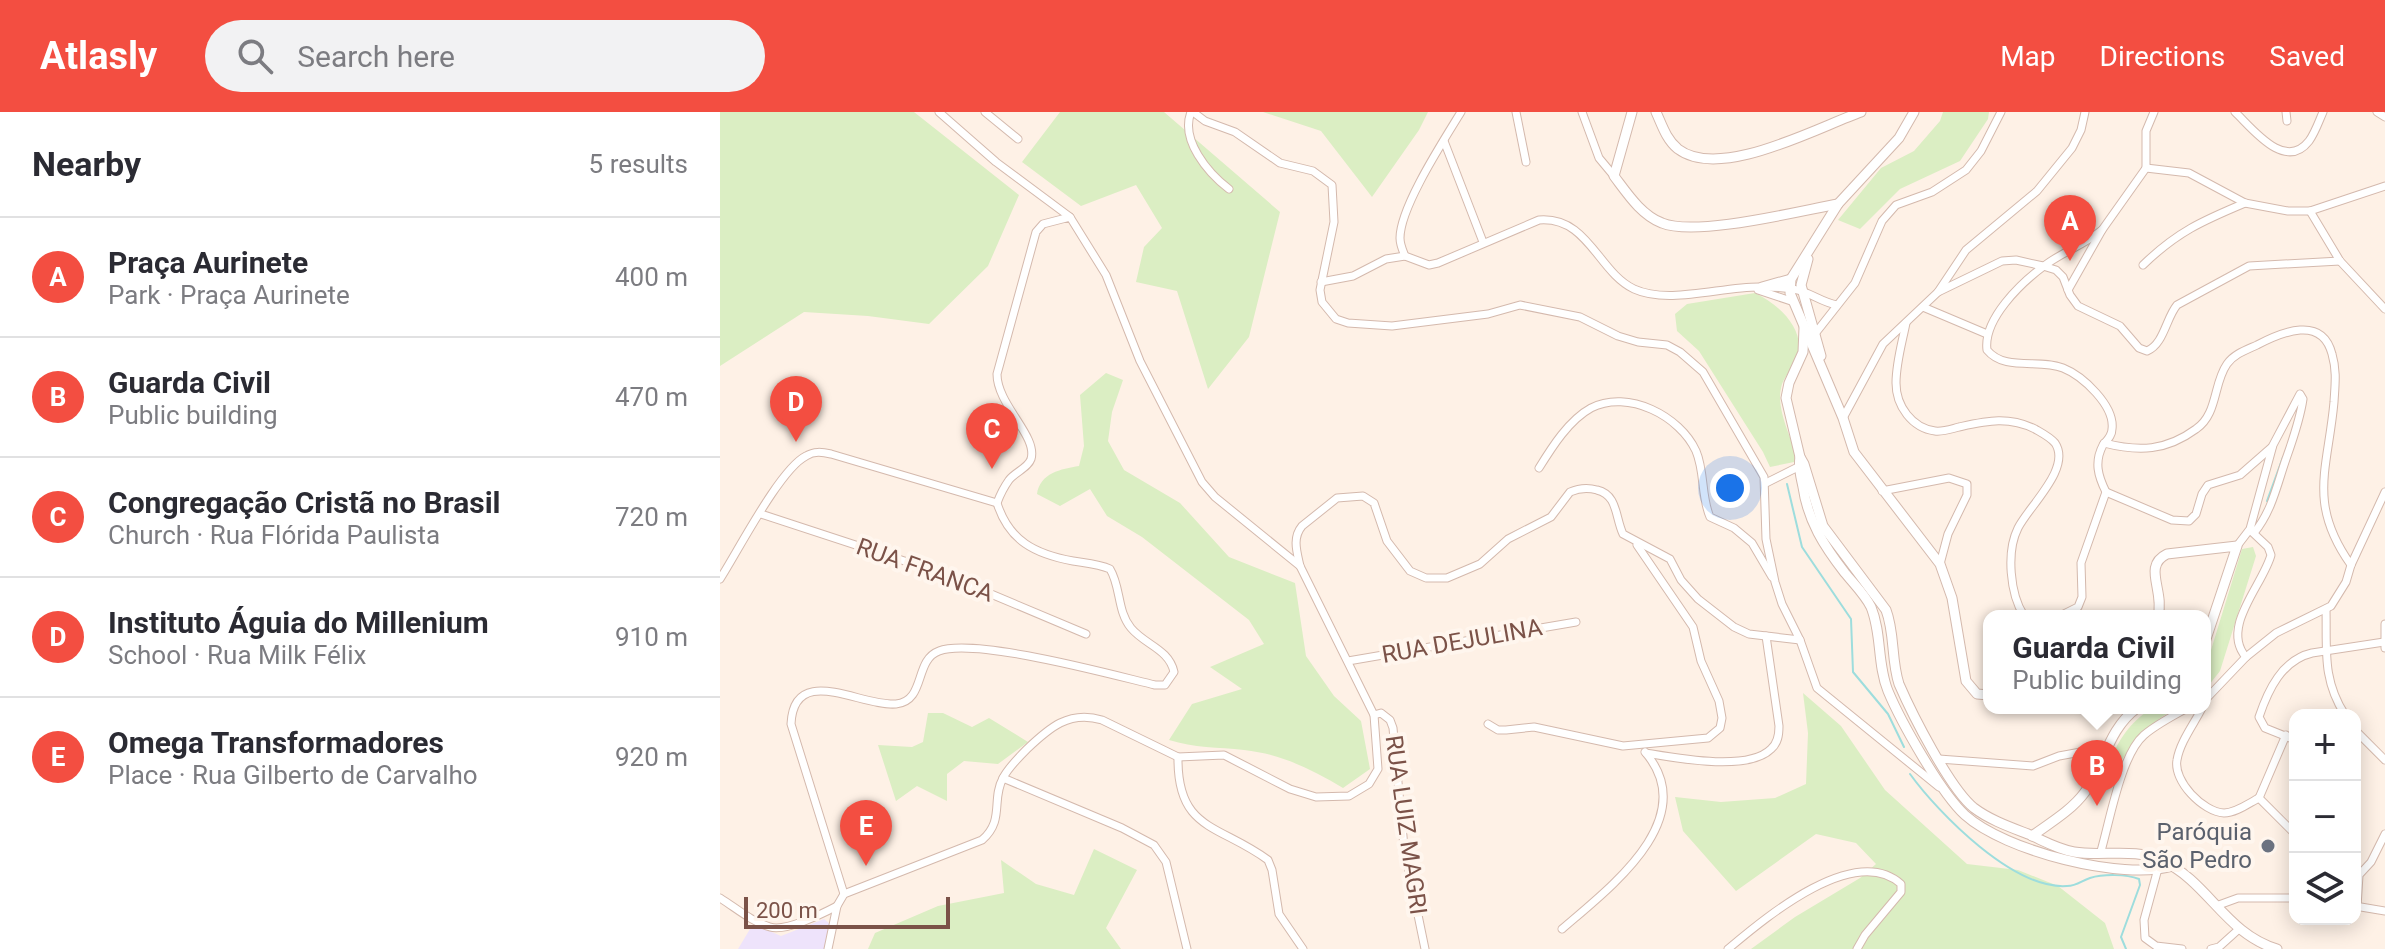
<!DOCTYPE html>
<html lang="en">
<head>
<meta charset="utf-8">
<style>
	:root { --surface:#fff; --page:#f2f2f3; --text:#2b2b33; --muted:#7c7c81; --line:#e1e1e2; --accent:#f34e41 }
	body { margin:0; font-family:Roboto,sans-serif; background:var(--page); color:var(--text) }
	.controls { position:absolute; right:24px; bottom:24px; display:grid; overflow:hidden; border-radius:16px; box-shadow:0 4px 20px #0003 }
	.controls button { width:72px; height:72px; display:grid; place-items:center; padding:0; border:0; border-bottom:2px solid var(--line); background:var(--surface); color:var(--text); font:40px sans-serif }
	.scale { position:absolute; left:24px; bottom:20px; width:206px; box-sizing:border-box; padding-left:8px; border:4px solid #7b5248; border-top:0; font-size:22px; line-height:28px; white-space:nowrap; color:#7b5248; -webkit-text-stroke:6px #fff6ee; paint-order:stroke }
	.you { position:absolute; left:1010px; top:376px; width:28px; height:28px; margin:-20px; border:6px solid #fff; border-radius:50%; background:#1a73e8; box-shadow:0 0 0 12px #1a73e833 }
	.badge { display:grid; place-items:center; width:52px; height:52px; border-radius:50%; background:var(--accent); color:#fff; font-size:26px; font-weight:700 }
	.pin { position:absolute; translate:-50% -66px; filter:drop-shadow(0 2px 4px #0008) }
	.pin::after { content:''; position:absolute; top:42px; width:28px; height:24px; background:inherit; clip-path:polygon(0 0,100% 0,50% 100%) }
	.popup { position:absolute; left:1263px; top:498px; width:228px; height:104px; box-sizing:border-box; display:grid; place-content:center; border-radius:16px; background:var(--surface); filter:drop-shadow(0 2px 6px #0005); font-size:26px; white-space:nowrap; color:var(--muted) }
	.popup b { font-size:30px; color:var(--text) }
	.popup::after { content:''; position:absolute; left:50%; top:100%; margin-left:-16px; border:16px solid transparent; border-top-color:var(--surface) }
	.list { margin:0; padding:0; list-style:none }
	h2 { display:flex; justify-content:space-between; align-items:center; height:104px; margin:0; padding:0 32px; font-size:34px }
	h2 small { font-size:26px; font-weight:400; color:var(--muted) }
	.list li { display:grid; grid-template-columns:52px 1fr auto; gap:24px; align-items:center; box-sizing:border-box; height:120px; padding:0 32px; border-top:2px solid var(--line) }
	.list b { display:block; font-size:30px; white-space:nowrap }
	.list p { margin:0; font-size:26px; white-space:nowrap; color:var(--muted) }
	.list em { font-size:26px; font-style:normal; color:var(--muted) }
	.icon { flex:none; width:44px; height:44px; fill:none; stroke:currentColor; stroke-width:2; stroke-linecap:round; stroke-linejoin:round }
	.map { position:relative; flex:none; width:1665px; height:837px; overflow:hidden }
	header { display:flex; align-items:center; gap:48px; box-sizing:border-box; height:112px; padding:0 40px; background:var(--accent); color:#fff }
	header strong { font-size:38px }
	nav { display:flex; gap:44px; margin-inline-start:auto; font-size:28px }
	.search { width:560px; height:72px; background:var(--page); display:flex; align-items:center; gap:20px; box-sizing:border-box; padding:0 28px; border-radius:44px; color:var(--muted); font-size:30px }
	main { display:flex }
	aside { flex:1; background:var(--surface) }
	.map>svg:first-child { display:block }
	.education { fill:#eee3fb }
	.green { fill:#dbeec3 }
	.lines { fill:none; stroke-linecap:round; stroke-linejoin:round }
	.stream { stroke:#9ddddd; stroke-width:2 }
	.minor-casing { stroke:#d4b9ad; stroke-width:9 }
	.tertiary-casing { stroke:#d4b9ad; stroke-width:11 }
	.minor { stroke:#fff; stroke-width:7 }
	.tertiary { stroke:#fff; stroke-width:9 }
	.worship-dot { fill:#6b7280; stroke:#fff6ee; stroke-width:3 }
	.labels { text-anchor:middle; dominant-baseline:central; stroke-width:8; stroke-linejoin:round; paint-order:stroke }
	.street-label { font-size:24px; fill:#7b5248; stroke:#fff6ee }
	.worship-label { font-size:24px; fill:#5b616d; stroke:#fff6ee; text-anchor:end }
</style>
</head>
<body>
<header>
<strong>Atlasly</strong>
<div class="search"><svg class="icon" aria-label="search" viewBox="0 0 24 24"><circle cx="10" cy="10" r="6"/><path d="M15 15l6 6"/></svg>Search here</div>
<nav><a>Map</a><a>Directions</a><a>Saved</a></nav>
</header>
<main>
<aside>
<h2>Nearby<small>5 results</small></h2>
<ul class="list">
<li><span class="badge">A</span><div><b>Praça Aurinete</b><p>Park · Praça Aurinete</p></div><em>400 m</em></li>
<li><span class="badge">B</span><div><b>Guarda Civil</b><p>Public building</p></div><em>470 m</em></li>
<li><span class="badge">C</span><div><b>Congregação Cristã no Brasil</b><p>Church · Rua Flórida Paulista</p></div><em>720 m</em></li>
<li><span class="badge">D</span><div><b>Instituto Águia do Millenium</b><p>School · Rua Milk Félix</p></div><em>910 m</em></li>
<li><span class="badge">E</span><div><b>Omega Transformadores</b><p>Place · Rua Gilberto de Carvalho</p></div><em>920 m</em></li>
</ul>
</aside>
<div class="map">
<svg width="1665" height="837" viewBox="0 0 1665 837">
	<rect width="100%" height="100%" fill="#fef1e6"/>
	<path class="education" d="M104,807L110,812L105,837H18L33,812L61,824Z"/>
	<g class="green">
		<path d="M0,0H194L299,83L268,154L209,212L148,204L84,200L0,254Z"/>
		<path d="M340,0H444L560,100L529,225L488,277L457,179L416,170L424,135L442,116L416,73L361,94L302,50Z"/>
		<path d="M543,0H708L699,18L652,85L601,19Z"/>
		<path d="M1223,0H1269L1268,7L1240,49L1180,77L1140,117L1118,108L1161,56L1194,39L1220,9Z"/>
		<path d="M1035,181C1059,192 1089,220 1076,249C1071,258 1063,266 1061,276C1056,298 1072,328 1079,349L1050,355L1043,340L979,239L957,219L955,202L967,192Z"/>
		<path d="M386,261L403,268L392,300L388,329L404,358L460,391L509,445L575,471L586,544L614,584L641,609L650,657L623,676C591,657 561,642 524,638C498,635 474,636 449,628L472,592L522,577L490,555L544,532L529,508L422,425L387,404L370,377L340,394L317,382C320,361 341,357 359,354L364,334L360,283Z"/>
		<path d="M1533,435L1536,444L1500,559L1485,578V547L1491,538L1522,437Z"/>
		<path d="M1083,581L1121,614L1165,678L1247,752L1298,758L1338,774L1385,811L1394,837H1031L1075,805L1140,766L1156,752L1136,731L1096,722L1016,779L963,719L955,685L1001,690L1055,686L1086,672L1088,621Z"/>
		<path d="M1432,596H1458C1430,609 1413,629 1397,656L1389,651C1399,627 1410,610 1432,596Z"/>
		<path d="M208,601H223L252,615L269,606L308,630L278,652L244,649L227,662V689L197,674L176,689L158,633L192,635L203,630Z"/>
		<path d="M374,737L417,758L386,816L401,837H148L155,821L218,794L284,781L281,748L316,772L354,783Z"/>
	</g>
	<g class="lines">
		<g class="stream">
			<path d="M1067,372L1082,435L1131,507L1133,560L1168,602L1184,635"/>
			<path d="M1547,389L1563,345"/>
			<path d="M1190,662C1219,702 1294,778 1347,774C1357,774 1361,769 1370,766C1383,762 1406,762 1419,767L1420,773L1401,825L1406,837"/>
		</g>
		<defs>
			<g id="minor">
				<path d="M219,0L276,50L350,105"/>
				<path d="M265,0L298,27"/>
				<path d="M471,0C460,28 488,61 509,77"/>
				<path d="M473,0L485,9L515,20L560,51L593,59L612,73L614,110L600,178L602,190L616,207L628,211L672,214L768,202L800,193L860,205L898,224L918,230L947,233L960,240L983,260L1044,365L1046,427L1055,470L1062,492L1080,528L1097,576L1219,675"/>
				<path d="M741,0C724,28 680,95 680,126C680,133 683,139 685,144L709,153L718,151L819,108C868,104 878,160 914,177C949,193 1003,174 1041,175C1053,175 1072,175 1084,180C1095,184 1105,191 1117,193"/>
				<path d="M796,0L806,50"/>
				<path d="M862,0L879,46L894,64"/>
				<path d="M1515,0C1532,16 1565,60 1589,29C1595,21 1599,9 1603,0"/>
				<path d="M1566,0L1567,9"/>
				<path d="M1657,0L1665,5"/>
				<path d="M724,29L763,130"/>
				<path d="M1426,56L1469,61L1525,91L1568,99H1590L1665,74"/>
				<path d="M1590,99L1620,149L1665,197"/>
				<path d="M1423,153C1457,120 1482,109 1525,91"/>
				<path d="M601,170L633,164L666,147L685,144"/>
				<path d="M1038,178L1071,189"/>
				<path d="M1348,178L1382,118L1426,56V19L1434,0"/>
				<path d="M1218,180L1282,149L1296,148L1323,154L1336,158L1343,165L1350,183L1358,194L1400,214L1419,236L1427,239C1444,232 1446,206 1457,193L1529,154L1620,149"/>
				<path d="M1203,195L1267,222"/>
				<path d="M1186,211C1182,231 1176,251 1176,271C1176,294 1192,316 1215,319C1223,320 1231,317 1239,315C1267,309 1288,304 1315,317C1322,321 1330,325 1335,331C1352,356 1309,394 1298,416C1286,440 1290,482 1304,504"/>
				<path d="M1094,223L1135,171L1162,109L1176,93L1212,80L1246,58L1261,39L1281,0"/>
				<path d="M1123,306L1163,232L1218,180L1246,138L1317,79L1352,36L1361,18L1365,0"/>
				<path d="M1384,331C1419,340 1446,339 1476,317C1498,302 1493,272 1507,252C1514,242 1526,238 1537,233C1562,220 1602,203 1612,242C1617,259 1615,273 1614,290C1608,357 1587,391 1631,453"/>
				<path d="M819,356C832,335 849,308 871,296C908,277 960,304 976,339C985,360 981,385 990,405L1014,416L1032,431L1052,465"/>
				<path d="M1046,371L1082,353"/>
				<path d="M1162,379L1229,366L1247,372V383L1228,422L1220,452"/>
				<path d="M1386,380L1452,408L1469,409L1476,402L1482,382L1488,373L1520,363L1552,335"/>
				<path d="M41,402L221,461L366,522"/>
				<path d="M1517,434L1530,417L1553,333L1580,282L1583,287C1580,308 1573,327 1566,347C1557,373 1552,399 1534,421"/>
				<path d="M0,467C18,439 60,357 86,344C94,339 102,340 111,342L277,391"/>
				<path d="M1606,497C1607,538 1602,567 1625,603"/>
				<path d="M1340,504L1358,495L1362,485L1361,451L1386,380C1378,364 1374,350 1383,333C1387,328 1392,324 1392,317C1395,294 1363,264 1343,256C1319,246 1285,260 1267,238C1263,207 1301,171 1324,154C1342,140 1364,133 1382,118"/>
				<path d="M1665,512V536"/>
				<path d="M1526,545C1500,515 1543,473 1551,443L1548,435L1530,418"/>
				<path d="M628,549L856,510"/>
				<path d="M1485,588L1526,545L1556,521L1611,494L1626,470L1631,453L1665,380"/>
				<path d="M1482,596C1474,612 1460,630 1457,648C1453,669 1483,700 1504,701C1516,701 1529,691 1539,686"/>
				<path d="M654,603L661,601L670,608L673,616L684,735L705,837"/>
				<path d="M768,612L778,618H786L814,615L903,634L988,626L1000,616L1002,606L999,589L981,549L973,515L917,433"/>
				<path d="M1635,618L1665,648"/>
				<path d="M1575,628L1545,616L1539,605C1548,578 1562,548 1592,541L1664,530"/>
				<path d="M926,641C956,646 1028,660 1051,637C1058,631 1059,623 1059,614L1046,524"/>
				<path d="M458,645C457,719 499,712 548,748L552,758L559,802L583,837"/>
				<path d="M1219,647L1313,654L1339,644L1388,635"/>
				<path d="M283,666L402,716L434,733L446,750L467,837"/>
				<path d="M1539,686L1566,623"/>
				<path d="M1539,686L1575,722"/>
				<path d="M1381,739C1390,708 1401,643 1424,623C1437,612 1453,604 1467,596"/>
				<path d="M1439,753L1424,808L1425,826L1436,834L1462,837"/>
				<path d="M124,782L71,612C74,550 141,595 176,592C206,589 194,548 219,539C254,525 393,563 435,573H445L454,560C449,537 425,533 411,516C397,499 401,475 390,457C379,452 365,451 353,449C315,442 289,429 277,391C280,383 284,375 289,368C295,360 308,356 311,347C318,324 277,293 277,262L316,120L323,112L350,105L386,163L420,249L482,370L495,385L580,454"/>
				<path d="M0,786C16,796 32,810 50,815C65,820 102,802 117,794"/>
				<path d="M1496,794L1518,786H1575"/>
				<path d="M1635,794L1665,799"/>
				<path d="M1637,795L1639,763L1651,750L1665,722"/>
				<path d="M842,817C888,777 983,707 925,640"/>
				<path d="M108,837L117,794L124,782L262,728C285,708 271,688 283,666C288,656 299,645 307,637C329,616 349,598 382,608L458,645L504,643L570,677L596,685L629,684L649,672L658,657L654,603L580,454C577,440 572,426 582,414L617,386L643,384L654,391L667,429L690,459L706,466H727L760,452L788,427L831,405L850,380C859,376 867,375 877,378C898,383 895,405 903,422L950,447L961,468L978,487L1014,515L1029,522L1080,528"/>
				<path d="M1008,837C1044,807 1134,730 1181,772V780L1145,823L1137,837"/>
				<path d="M1491,837L1499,835L1519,817"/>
			</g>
			<g id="tertiary">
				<path d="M912,0L894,64C907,81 921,103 942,111C976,125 1079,99 1118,92"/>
				<path d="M936,0C942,13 946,27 958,37C1000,69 1098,15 1141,0"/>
				<path d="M1194,0L1179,26L1118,92L1071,167L1070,181L1123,306L1134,340L1220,452L1232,486L1246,569L1257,582L1269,583"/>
				<path d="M1088,147L1081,173L1101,244"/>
				<path d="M1042,175L1071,167"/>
				<path d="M1084,216L1083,240L1069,271L1066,286L1080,345L1084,352L1103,414L1166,498C1175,521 1171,548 1179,572C1192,602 1230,677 1254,696C1270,708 1290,715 1308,722C1324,729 1337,737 1354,740C1383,745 1414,735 1443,749C1488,770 1506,822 1557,837"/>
				<path d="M1080,345C1078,356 1081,365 1083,375C1088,409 1104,434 1125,461C1134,472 1145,483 1151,495C1162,522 1157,552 1168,579C1181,610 1221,681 1245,703C1285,739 1402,769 1453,754"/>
				<path d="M1438,504C1445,479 1422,454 1447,442L1517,434L1485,530"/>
				<path d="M1312,724C1330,711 1352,698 1365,680C1384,652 1389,616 1417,596"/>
			</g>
		</defs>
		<use href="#minor" class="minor-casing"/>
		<use href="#tertiary" class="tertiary-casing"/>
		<use href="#minor" class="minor"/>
		<use href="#tertiary" class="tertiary"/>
	</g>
	<circle class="worship-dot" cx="1548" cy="734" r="8"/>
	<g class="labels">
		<g class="street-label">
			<text transform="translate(205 458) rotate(20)">RUA FRANCA</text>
			<text transform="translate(742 529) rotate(-10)">RUA DEJULINA</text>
			<text transform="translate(686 713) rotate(82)">RUA LUIZ MAGRI</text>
		</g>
		<g class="worship-label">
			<text x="1532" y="720">Paróquia<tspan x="1532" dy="28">São Pedro</tspan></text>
		</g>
	</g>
</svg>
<div class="controls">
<button>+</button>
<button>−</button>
<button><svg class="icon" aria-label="layers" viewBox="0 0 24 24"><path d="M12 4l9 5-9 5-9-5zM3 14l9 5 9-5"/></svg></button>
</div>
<div class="scale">200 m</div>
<div class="you"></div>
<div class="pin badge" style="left:1350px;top:149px">A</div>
<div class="pin badge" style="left:1377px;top:694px">B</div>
<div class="popup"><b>Guarda Civil</b>Public building</div>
<div class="pin badge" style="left:272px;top:357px">C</div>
<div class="pin badge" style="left:76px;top:330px">D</div>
<div class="pin badge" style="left:146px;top:754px">E</div>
</div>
</main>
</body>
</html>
